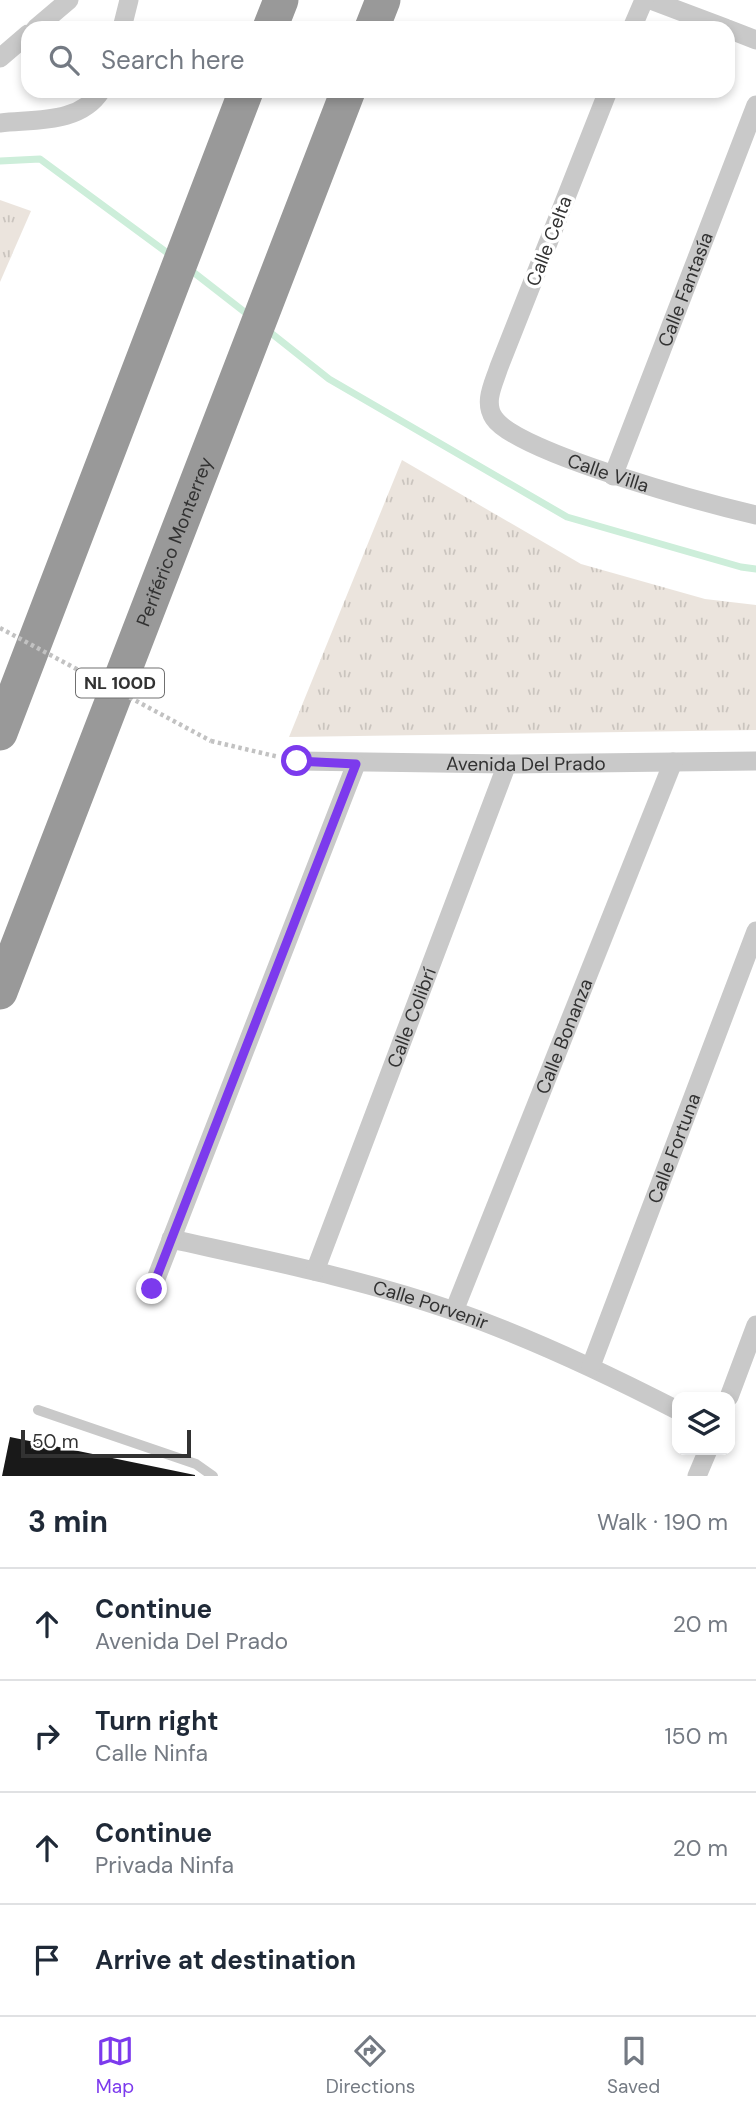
<!DOCTYPE html>
<html lang="en">
<head>
<meta charset="utf-8">
<style>
	:root { --surface:#fff; --page:#f6f6f7; --text:#1f2937; --muted:#747a83; --line:#e0e1e3; --accent:#7c3aed }
	body { margin:0; font-family:"DM Sans",sans-serif; background:var(--page); color:var(--text) }
	.controls { position:absolute; right:21px; bottom:21px; display:grid; overflow:hidden; border-radius:14px; box-shadow:0 4px 10px #0003 }
	.controls button { width:63px; height:63px; display:grid; place-items:center; padding:0; border:0; border-bottom:2px solid var(--line); background:var(--surface); color:var(--text); font:35px sans-serif }
	.scale { position:absolute; left:21px; bottom:18px; width:170px; box-sizing:border-box; padding-left:7px; border:4px solid #323232; border-top:0; font-size:19px; line-height:24px; white-space:nowrap; color:#323232; -webkit-text-stroke:5px #fff; paint-order:stroke }
	.stop { position:absolute; width:21px; height:21px; margin:-16px; border:5px solid #7c3aed; border-radius:50%; background:#fff }
	.stop.end { background:#7c3aed; border-color:#fff; box-shadow:0 2px 7px #0008 }
	.list { margin:0; padding:0; list-style:none }
	h2 { display:flex; justify-content:space-between; align-items:center; height:91px; margin:0; padding:0 28px; font-size:30px }
	h2 small { font-size:23px; font-weight:400; color:var(--muted) }
	.list li { display:grid; grid-template-columns:46px 1fr auto; gap:21px; align-items:center; box-sizing:border-box; height:112px; padding:0 28px; border-top:2px solid var(--line) }
	.list b { display:block; font-size:26px; white-space:nowrap }
	.list p { margin:0; font-size:23px; white-space:nowrap; color:var(--muted) }
	.list em { font-size:23px; font-style:normal; color:var(--muted) }
	.icon { flex:none; width:38px; height:38px; fill:none; stroke:currentColor; stroke-width:2; stroke-linecap:round; stroke-linejoin:round }
	.map { position:relative; flex:none; width:756px; height:1476px; overflow:hidden }
	.search { position:absolute; background:var(--surface); box-shadow:0 4px 10px #0003; left:21px; right:21px; top:21px; height:77px; display:flex; align-items:center; gap:18px; box-sizing:border-box; padding:0 24px; border-radius:21px; color:var(--muted); font-size:26px }
	.sheet { height:539px; background:var(--surface) }
	nav { display:flex; justify-content:space-around; align-items:center; box-sizing:border-box; height:98px; border-top:2px solid var(--line); background:var(--surface); font-size:19px; color:var(--muted) }
	nav a { display:grid; justify-items:center; gap:4px }
	nav .on { color:var(--accent) }
	.map>svg:first-child { display:block }
	.grass { fill:url(#grass-tufts) }
	.lines { fill:none; stroke-linecap:round; stroke-linejoin:round }
	.stream { stroke:#cdeeda; stroke-width:7 }
	.building { fill:#191919 }
	.path { stroke:#c2c2c2; stroke-width:4.5; stroke-dasharray:3.5 3.5; stroke-linecap:butt }
	.lane { stroke:#c9c9c9; stroke-width:10 }
	.street { stroke:#c9c9c9; stroke-width:19 }
	.highway { stroke:#999; stroke-width:35 }
	.path-bridge { stroke:#c2c2c2; stroke-width:4.5; stroke-dasharray:3.5 3.5; stroke-linecap:butt }
	.route { stroke:#7c3aed; stroke-width:9 }
	.labels { text-anchor:middle; dominant-baseline:central; stroke-width:7; stroke-linejoin:round; paint-order:stroke }
	.shield { fill:#fff; stroke:#707070; stroke-width:2 }
	.shield-label { font-size:18px; font-weight:bold; fill:#323232 }
	.street-label { font-size:19px; fill:#323232; stroke:#fff }
</style>
</head>
<body>
<div class="map">
<svg width="756" height="1476" viewBox="0 0 756 1476">
	<defs>
		<pattern id="grass-tufts" width="24" height="20" patternUnits="userSpaceOnUse" patternTransform="scale(1.75)"><rect width="24" height="20" fill="#ebe4dd"/><path d="M3 7l-1-3M5 7V3M7 7l1-3M15 17l-1-3M17 17v-4M19 17l1-3" fill="none" stroke="#cac4be"/></pattern>
	</defs>
	<rect width="100%" height="100%" fill="#fff"/>
	<g class="grass">
		<path d="M0,200L31,211L0,282Z"/>
		<path d="M402,460L581,564L705,599L756,605V730L289,737Z"/>
	</g>
	<g class="lines">
		<g class="stream">
			<path d="M0,161L40,159L173,257"/>
			<path d="M188,268L251,317"/>
			<path d="M266,329L329,379L567,517L741,567L756,569"/>
		</g>
	</g>
	<path class="building" d="M10,1437L195,1475V1476H2Z"/>
	<g class="lines">
		<path class="path" d="M211,741L279,757"/>
		<path class="lane" d="M38,1410L196,1464L213,1476"/>
		<g class="street">
			<path d="M651,0L725,28"/>
			<path d="M36,28L69,0"/>
			<path d="M122,28L129,0"/>
			<path d="M632,28L644,0"/>
			<path d="M728,29L756,40"/>
			<path d="M0,58L28,34"/>
			<path id="s1" d="M608,91L499,367C494,383 483,402 494,418C517,453 709,504 756,515"/>
			<path d="M0,123C35,119 80,124 101,91"/>
			<path id="s2" d="M613,476L756,105"/>
			<path id="s3" d="M297,761L507,764L756,761"/>
			<path id="s4" d="M171,1239C266,1260 362,1279 454,1311C531,1338 605,1373 677,1410"/>
			<path id="s5" d="M315,1271L507,764"/>
			<path d="M152,1289L356,764"/>
			<path id="s6" d="M454,1311L673,762"/>
			<path id="s7" d="M591,1366L756,931"/>
			<path d="M729,1397L756,1325"/>
			<path d="M697,1476L708,1450"/>
		</g>
		<g class="highway">
			<path d="M270,28L281,0"/>
			<path d="M372,28L383,0"/>
			<path d="M0,733L246,91"/>
			<path id="s8" d="M0,992L348,91"/>
		</g>
		<path class="path-bridge" d="M0,628L211,741"/>
	</g>
	<g class="lines">
		<path class="route" d="M152,1289L356,764L297,761"/>
	</g>
	<g class="labels">
		<rect class="shield" x="76" y="668.5" width="88" height="29" rx="5"/>
		<g class="shield-label">
			<text x="120" y="683">NL 100D</text>
		</g>
		<g class="street-label">
			<text transform="translate(549 241) rotate(-69)">Calle Celta</text>
			<text stroke="none"><textPath href="#s2" startOffset="200">Calle Fantasía</textPath></text>
			<text stroke="none"><textPath href="#s1" startOffset="478">Calle Villa</textPath></text>
			<text stroke="none"><textPath href="#s8" startOffset="483">Periférico Monterrey</textPath></text>
			<text stroke="none"><textPath href="#s3" startOffset="229">Avenida Del Prado</textPath></text>
			<text stroke="none"><textPath href="#s5" startOffset="271">Calle Colibrí</textPath></text>
			<text stroke="none"><textPath href="#s6" startOffset="296">Calle Bonanza</textPath></text>
			<text stroke="none"><textPath href="#s7" startOffset="233">Calle Fortuna</textPath></text>
			<text stroke="none"><textPath href="#s4" startOffset="268">Calle Porvenir</textPath></text>
		</g>
	</g>
</svg>
<div class="controls">
<button><svg class="icon" aria-label="layers" viewBox="0 0 24 24"><path d="M12 4l9 5-9 5-9-5zM3 14l9 5 9-5"/></svg></button>
</div>
<div class="scale">50 m</div>
<div class="stop" style="left:297px;top:761px"></div>
<div class="stop end" style="left:152px;top:1289px"></div>
<div class="search"><svg class="icon" aria-label="search" viewBox="0 0 24 24"><circle cx="10" cy="10" r="6"/><path d="M15 15l6 6"/></svg>Search here</div>
</div>
<section class="sheet">
<h2>3 min<small>Walk · 190 m</small></h2>
<ul class="list">
<li><svg class="icon" aria-label="ahead" viewBox="0 0 24 24"><path d="M12 20V5M6 11l6-6 6 6"/></svg><div><b>Continue</b><p>Avenida Del Prado</p></div><em>20 m</em></li>
<li><svg class="icon" aria-label="right" viewBox="0 0 24 24"><path d="M7 20v-9h11M14 6l5 5-5 5"/></svg><div><b>Turn right</b><p>Calle Ninfa</p></div><em>150 m</em></li>
<li><svg class="icon" aria-label="ahead" viewBox="0 0 24 24"><path d="M12 20V5M6 11l6-6 6 6"/></svg><div><b>Continue</b><p>Privada Ninfa</p></div><em>20 m</em></li>
<li><svg class="icon" aria-label="arrive" viewBox="0 0 24 24"><path d="M6 21V4h12l-3 4 3 4H6"/></svg><div><b>Arrive at destination</b></div></li>
</ul>
</section>
<nav>
<a class="on"><svg class="icon" aria-label="map" viewBox="0 0 24 24"><path d="M3 6l6-2 6 2 6-2v14l-6 2-6-2-6 2zM9 4v14M15 6v14"/></svg>Map</a>
<a><svg class="icon" aria-label="directions" viewBox="0 0 24 24"><path d="M12 3l9 9-9 9-9-9zM9 14v-3h6M13 9l2 2-2 2"/></svg>Directions</a>
<a><svg class="icon" aria-label="saved" viewBox="0 0 24 24"><path d="M7 4h10v16l-5-4-5 4z"/></svg>Saved</a>
</nav>
</body>
</html>
